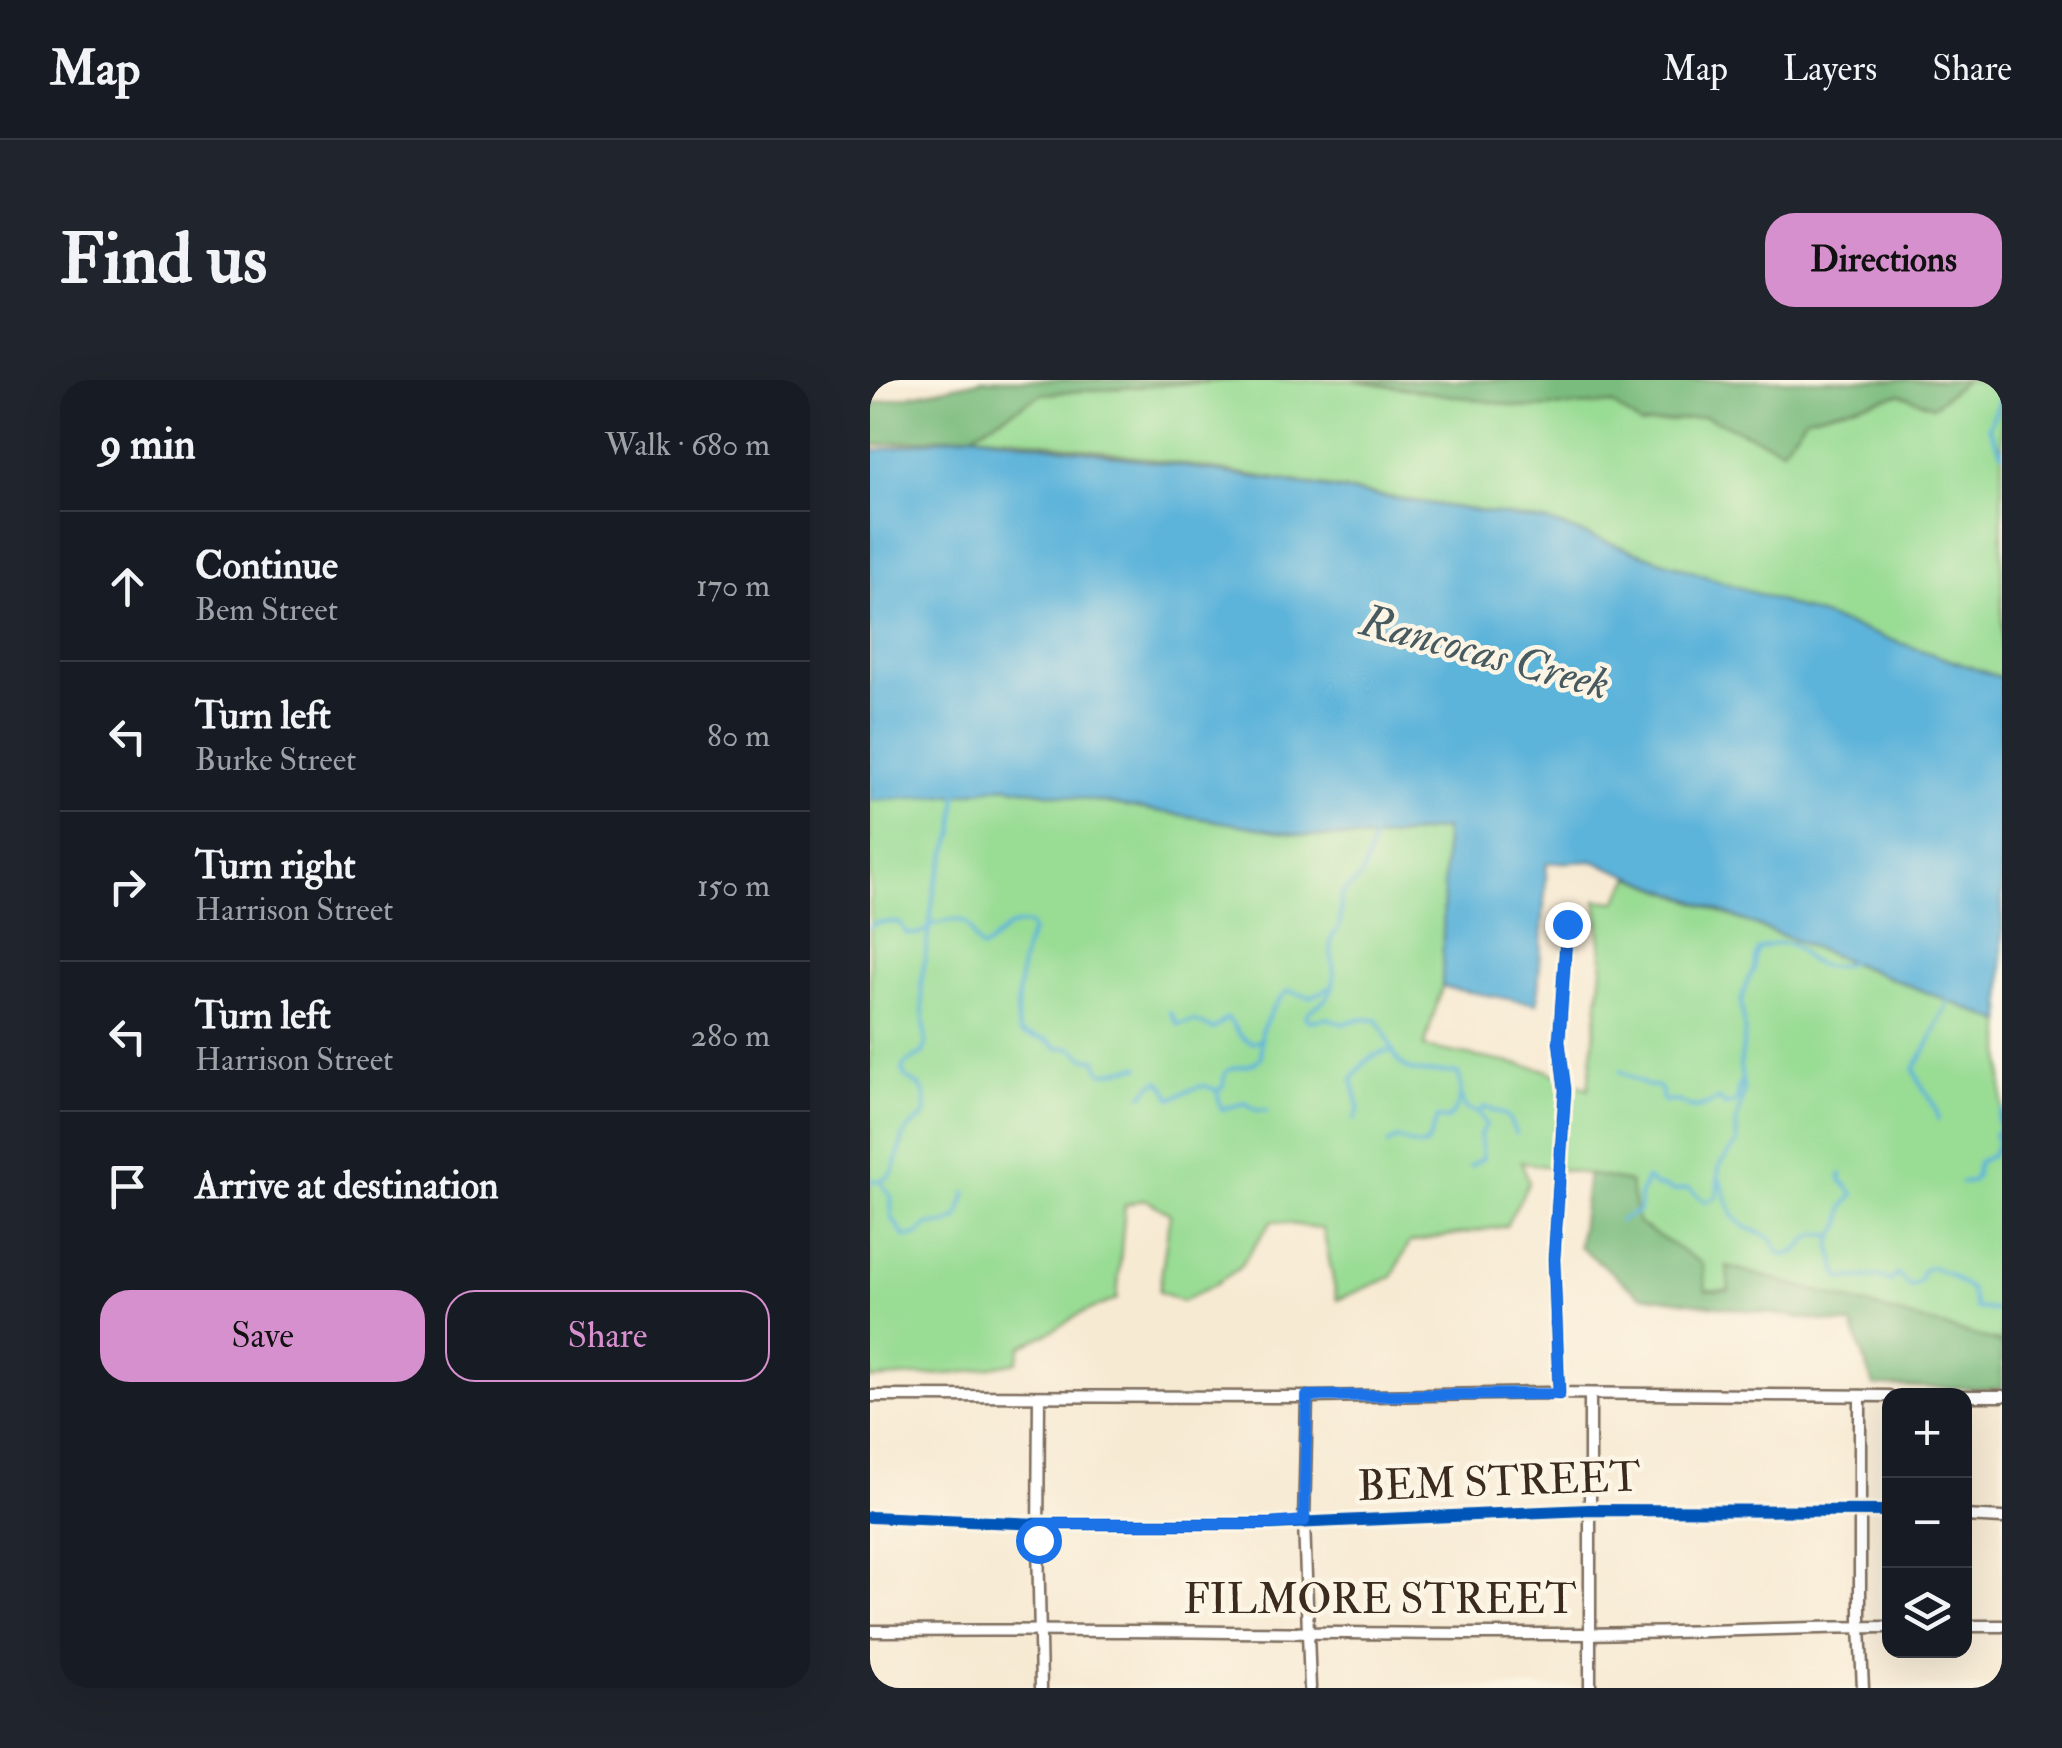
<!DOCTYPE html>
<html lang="en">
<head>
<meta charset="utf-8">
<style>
	:root { --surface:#171b24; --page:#20242c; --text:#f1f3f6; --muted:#9ea1a6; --line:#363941; --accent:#d690ce }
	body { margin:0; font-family:"IM FELL Double Pica",serif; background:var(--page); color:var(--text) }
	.controls { position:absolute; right:30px; bottom:30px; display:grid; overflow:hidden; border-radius:20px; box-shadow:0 10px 40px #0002 }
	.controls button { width:90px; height:90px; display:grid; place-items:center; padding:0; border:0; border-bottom:2px solid var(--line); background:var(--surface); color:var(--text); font:50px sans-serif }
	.stop { position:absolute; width:30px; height:30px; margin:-22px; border:8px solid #1a73e8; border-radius:50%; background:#fff }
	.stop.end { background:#1a73e8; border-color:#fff; box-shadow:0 2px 10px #0008 }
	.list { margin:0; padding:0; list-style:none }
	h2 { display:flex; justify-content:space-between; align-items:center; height:130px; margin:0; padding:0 40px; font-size:42px }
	h2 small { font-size:32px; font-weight:400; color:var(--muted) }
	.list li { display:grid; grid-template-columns:65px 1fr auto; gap:30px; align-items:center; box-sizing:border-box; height:150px; padding:0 40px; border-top:2px solid var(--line) }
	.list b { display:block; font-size:38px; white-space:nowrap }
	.list p { margin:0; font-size:32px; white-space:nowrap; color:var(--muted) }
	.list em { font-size:32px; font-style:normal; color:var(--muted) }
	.actions { display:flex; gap:20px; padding:30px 40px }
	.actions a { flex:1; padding:22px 0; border:2px solid var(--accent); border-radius:30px; text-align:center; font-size:35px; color:var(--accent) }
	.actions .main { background:var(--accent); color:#111 }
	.icon { flex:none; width:55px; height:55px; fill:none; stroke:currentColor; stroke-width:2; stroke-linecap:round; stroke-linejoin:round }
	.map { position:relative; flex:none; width:1132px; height:1308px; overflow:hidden; border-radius:30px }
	header { display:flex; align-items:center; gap:60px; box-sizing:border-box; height:140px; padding:0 50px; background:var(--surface); border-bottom:2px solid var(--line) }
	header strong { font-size:48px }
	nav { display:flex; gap:55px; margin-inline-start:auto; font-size:35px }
	.intro { display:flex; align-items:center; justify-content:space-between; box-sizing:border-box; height:240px; padding:0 60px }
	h1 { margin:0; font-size:70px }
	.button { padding:25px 45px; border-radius:30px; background:var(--accent); color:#111; font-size:35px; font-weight:700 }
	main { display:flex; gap:60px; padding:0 60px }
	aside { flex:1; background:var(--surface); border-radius:30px; box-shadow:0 10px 40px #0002 }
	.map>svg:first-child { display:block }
	.green { fill:#99dc94; stroke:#6a8359; stroke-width:2.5 }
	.forest { fill:#7abc7e; stroke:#5a734e; stroke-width:2.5 }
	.water { fill:#5db4da; stroke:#4c6f7c; stroke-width:2.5 }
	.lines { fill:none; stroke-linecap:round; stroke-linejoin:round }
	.stream { stroke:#5db4da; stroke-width:4 }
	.street-casing { stroke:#7d6d5d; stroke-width:15 }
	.street { stroke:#fff; stroke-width:10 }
	.cycleway-casing { stroke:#fcf5e5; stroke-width:19 }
	.cycleway { stroke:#0057b8; stroke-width:12 }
	.route { stroke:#1a73e8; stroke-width:12 }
	.labels { text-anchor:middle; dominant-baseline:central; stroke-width:9; stroke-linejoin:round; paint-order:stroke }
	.street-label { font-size:42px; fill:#3b2a1e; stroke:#fcf5e5 }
	.water-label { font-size:45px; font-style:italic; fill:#475a60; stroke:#fcf5e5 }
</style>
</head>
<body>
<header>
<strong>Map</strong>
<nav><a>Map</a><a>Layers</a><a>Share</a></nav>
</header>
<div class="intro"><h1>Find us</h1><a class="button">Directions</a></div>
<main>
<aside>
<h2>9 min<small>Walk · 680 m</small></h2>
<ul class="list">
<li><svg class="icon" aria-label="ahead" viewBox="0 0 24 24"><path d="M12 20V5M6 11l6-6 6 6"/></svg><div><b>Continue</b><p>Bem Street</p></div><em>170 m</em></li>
<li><svg class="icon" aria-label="left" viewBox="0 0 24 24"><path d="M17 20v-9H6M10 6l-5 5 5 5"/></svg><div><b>Turn left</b><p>Burke Street</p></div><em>80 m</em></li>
<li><svg class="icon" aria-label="right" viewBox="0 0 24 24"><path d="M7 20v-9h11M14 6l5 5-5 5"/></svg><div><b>Turn right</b><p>Harrison Street</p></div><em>150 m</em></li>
<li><svg class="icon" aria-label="left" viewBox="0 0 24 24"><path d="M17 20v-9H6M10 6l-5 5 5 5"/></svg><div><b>Turn left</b><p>Harrison Street</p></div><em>280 m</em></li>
<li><svg class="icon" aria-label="arrive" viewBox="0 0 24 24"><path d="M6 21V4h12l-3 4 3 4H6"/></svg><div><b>Arrive at destination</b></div></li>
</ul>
<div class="actions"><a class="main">Save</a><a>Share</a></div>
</aside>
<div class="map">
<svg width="1132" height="1308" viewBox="0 0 1132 1308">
	<rect width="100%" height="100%" fill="#fcf5e5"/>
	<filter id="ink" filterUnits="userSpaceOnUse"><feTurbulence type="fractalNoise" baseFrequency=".01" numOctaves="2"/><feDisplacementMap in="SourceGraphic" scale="20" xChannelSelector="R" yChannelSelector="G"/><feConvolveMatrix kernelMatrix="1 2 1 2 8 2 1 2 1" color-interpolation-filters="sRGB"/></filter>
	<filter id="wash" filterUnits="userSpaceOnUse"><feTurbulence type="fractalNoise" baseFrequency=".0048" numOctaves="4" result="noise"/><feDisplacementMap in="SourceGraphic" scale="40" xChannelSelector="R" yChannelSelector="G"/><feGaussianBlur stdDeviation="2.25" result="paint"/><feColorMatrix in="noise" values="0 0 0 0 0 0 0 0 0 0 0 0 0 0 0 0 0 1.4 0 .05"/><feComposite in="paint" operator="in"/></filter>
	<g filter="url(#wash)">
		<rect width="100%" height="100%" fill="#f7ead3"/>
		<g class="green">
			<path d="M363,0H483L658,28L742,24L771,45L835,36L912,69L937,37L1030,14L1063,26L1096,0H1132V298L679,142L140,57L102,54L172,14Z"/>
			<path d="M134,406L432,455L503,459L576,449L572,607L554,667L673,689L718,709L733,581L726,520L746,522L761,497L1132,642V963L858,887L859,911L836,910L832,884L767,843L760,802L651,782L659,802L636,846L540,862L522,897L467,920L453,849L402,841L368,889L344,905L312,921L289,912L300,834L275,819L255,825L247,919L210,934L175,955L151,966L147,982L91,993L0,999V421L87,415Z"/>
		</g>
		<g class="forest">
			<path d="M114,0H363L172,14L102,54L0,66V24Z"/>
			<path d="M483,0H1096L1063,26L1030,14L937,37L912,69L835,36L771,45L742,24L658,28Z"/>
			<path d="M718,794L760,802L768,843L833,884L836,910L859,911L857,886L1132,963V1009L1004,1006L982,945L770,915L709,866Z"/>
		</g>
		<path class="water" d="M102,54L679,142L1132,298V642L723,481L677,483L667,624L572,607L575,449L503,459L432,455L135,406L87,415L0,421V71Z"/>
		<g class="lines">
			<g class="stream">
				<path d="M1132,15L1119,47L1132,73"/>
				<path d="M503,459L492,496L471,515C470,525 472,538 469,547C465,556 463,552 461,561C459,581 471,598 458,616C451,626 440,627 435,637L440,641L458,638L472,644L489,639L507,640C514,649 518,659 522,670C535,702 562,689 588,693C594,708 591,729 577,739L567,738C556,766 560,774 528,758L517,765"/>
				<path d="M60,544C69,545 76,540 85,540C105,541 98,559 112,569C130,560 133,540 159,545L162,551C159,559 155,566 154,574C151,587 142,647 151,653C162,660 173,653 187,668L201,667L215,678L226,679L229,689L234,693C246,691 257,688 270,687"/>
				<path d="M0,547L5,543L26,542L31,544L37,554H48L60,548"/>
				<path d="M300,632L308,645L324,641L344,649L357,638C368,649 365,655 382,663L392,659"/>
				<path d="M750,691L778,706H787L792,710V718L795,722C822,716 812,740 849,719L855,725L862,724L868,719V710L872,699"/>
				<path d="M273,715L282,705L289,701L294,705L302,719C306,716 328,706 334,706C339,706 343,709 347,711"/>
				<path d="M591,716L596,729L609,733L616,745L610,754L613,778L600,786"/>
				<path d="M397,731L386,730L376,723L351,729L347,711L353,706L355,693C366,682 378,692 391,677V651L403,628L414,614L419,611L440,617L462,607"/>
				<path d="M609,733L614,727C623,730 629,732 638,737L646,754"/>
				<path d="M1068,739C1066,719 1049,708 1044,689L1058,666L1079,620"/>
				<path d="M485,740L489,727L482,700C492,683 502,672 523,671"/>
				<path d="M971,794V800L984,814L974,827L972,844L963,856L961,868L967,891L972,899L1011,897L1021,901L1028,894L1038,905L1042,906L1050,901L1053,890L1061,887L1078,894L1100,909L1106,928L1132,931"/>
				<path d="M849,798L864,837L874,846L901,858L910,874C939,878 928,847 963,856"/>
				<path d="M0,801C34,803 24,771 36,752C40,746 49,741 55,735C57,714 55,706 36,698L32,689L35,684L53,673L56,664L51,606L65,505L84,453L87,412"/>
				<path d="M10,801L21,817L22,838L35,857L48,855L58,845L77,844L88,838L96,812"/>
				<path d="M1091,803L1101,802L1105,798L1108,782L1121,776L1127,765L1125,754L1130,749L1128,740L1132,730"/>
				<path d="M749,841L769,831L770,816L777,798L785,806L795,807L804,811L819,808L835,822L847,817L849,786L867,763L866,742L874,712L870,686L875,651L871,622L877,602L884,589L885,577L888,569C898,565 910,561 921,565C930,568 933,577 940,581C952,588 969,589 980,582"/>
			</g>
		</g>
	</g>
	<g filter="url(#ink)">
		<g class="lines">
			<defs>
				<g id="street">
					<path d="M689,1014L684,879L695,710L689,661L697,545"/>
					<path d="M720,1014V1308"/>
					<path d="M0,1016L442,1017L677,1013L1019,1016"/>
					<path d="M990,1016V1247L993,1308"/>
					<path d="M1094,1016H1132"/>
					<path d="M169,1017L168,1161L171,1308"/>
					<path d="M437,1017L434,1141L440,1308"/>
					<path d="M1094,1136L1132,1138"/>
					<path d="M0,1137L169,1144H400L719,1130L1019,1131"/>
					<path d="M1094,1246H1132"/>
					<path d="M0,1251C238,1248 477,1255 715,1254C817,1253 918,1247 1019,1247"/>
				</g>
			</defs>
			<use href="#street" class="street-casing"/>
			<use href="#street" class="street"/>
			<defs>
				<g id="cycleway">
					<path d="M689,1014L684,879L695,710L689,661L697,545"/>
					<path d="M0,1137L169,1144H400L719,1130L1019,1131"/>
				</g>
			</defs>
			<use href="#cycleway" class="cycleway-casing"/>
			<use href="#cycleway" class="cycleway"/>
		</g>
	</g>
	<g class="lines" filter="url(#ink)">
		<path class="route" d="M168,1160L169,1144H400L434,1141L437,1016L689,1014L684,879L695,710L689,661L697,544"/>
	</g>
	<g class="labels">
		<g class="street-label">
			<text transform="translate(629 1102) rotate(-2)">BEM STREET</text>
			<text x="510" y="1220">FILMORE STREET</text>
		</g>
		<g class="water-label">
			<text transform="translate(615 273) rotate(15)">Rancocas Creek</text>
		</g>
	</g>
</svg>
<div class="controls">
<button>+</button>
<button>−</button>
<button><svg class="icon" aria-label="layers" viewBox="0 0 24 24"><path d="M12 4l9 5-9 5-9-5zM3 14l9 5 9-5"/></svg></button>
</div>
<div class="stop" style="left:168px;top:1160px"></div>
<div class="stop end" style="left:697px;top:544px"></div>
</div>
</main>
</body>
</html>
